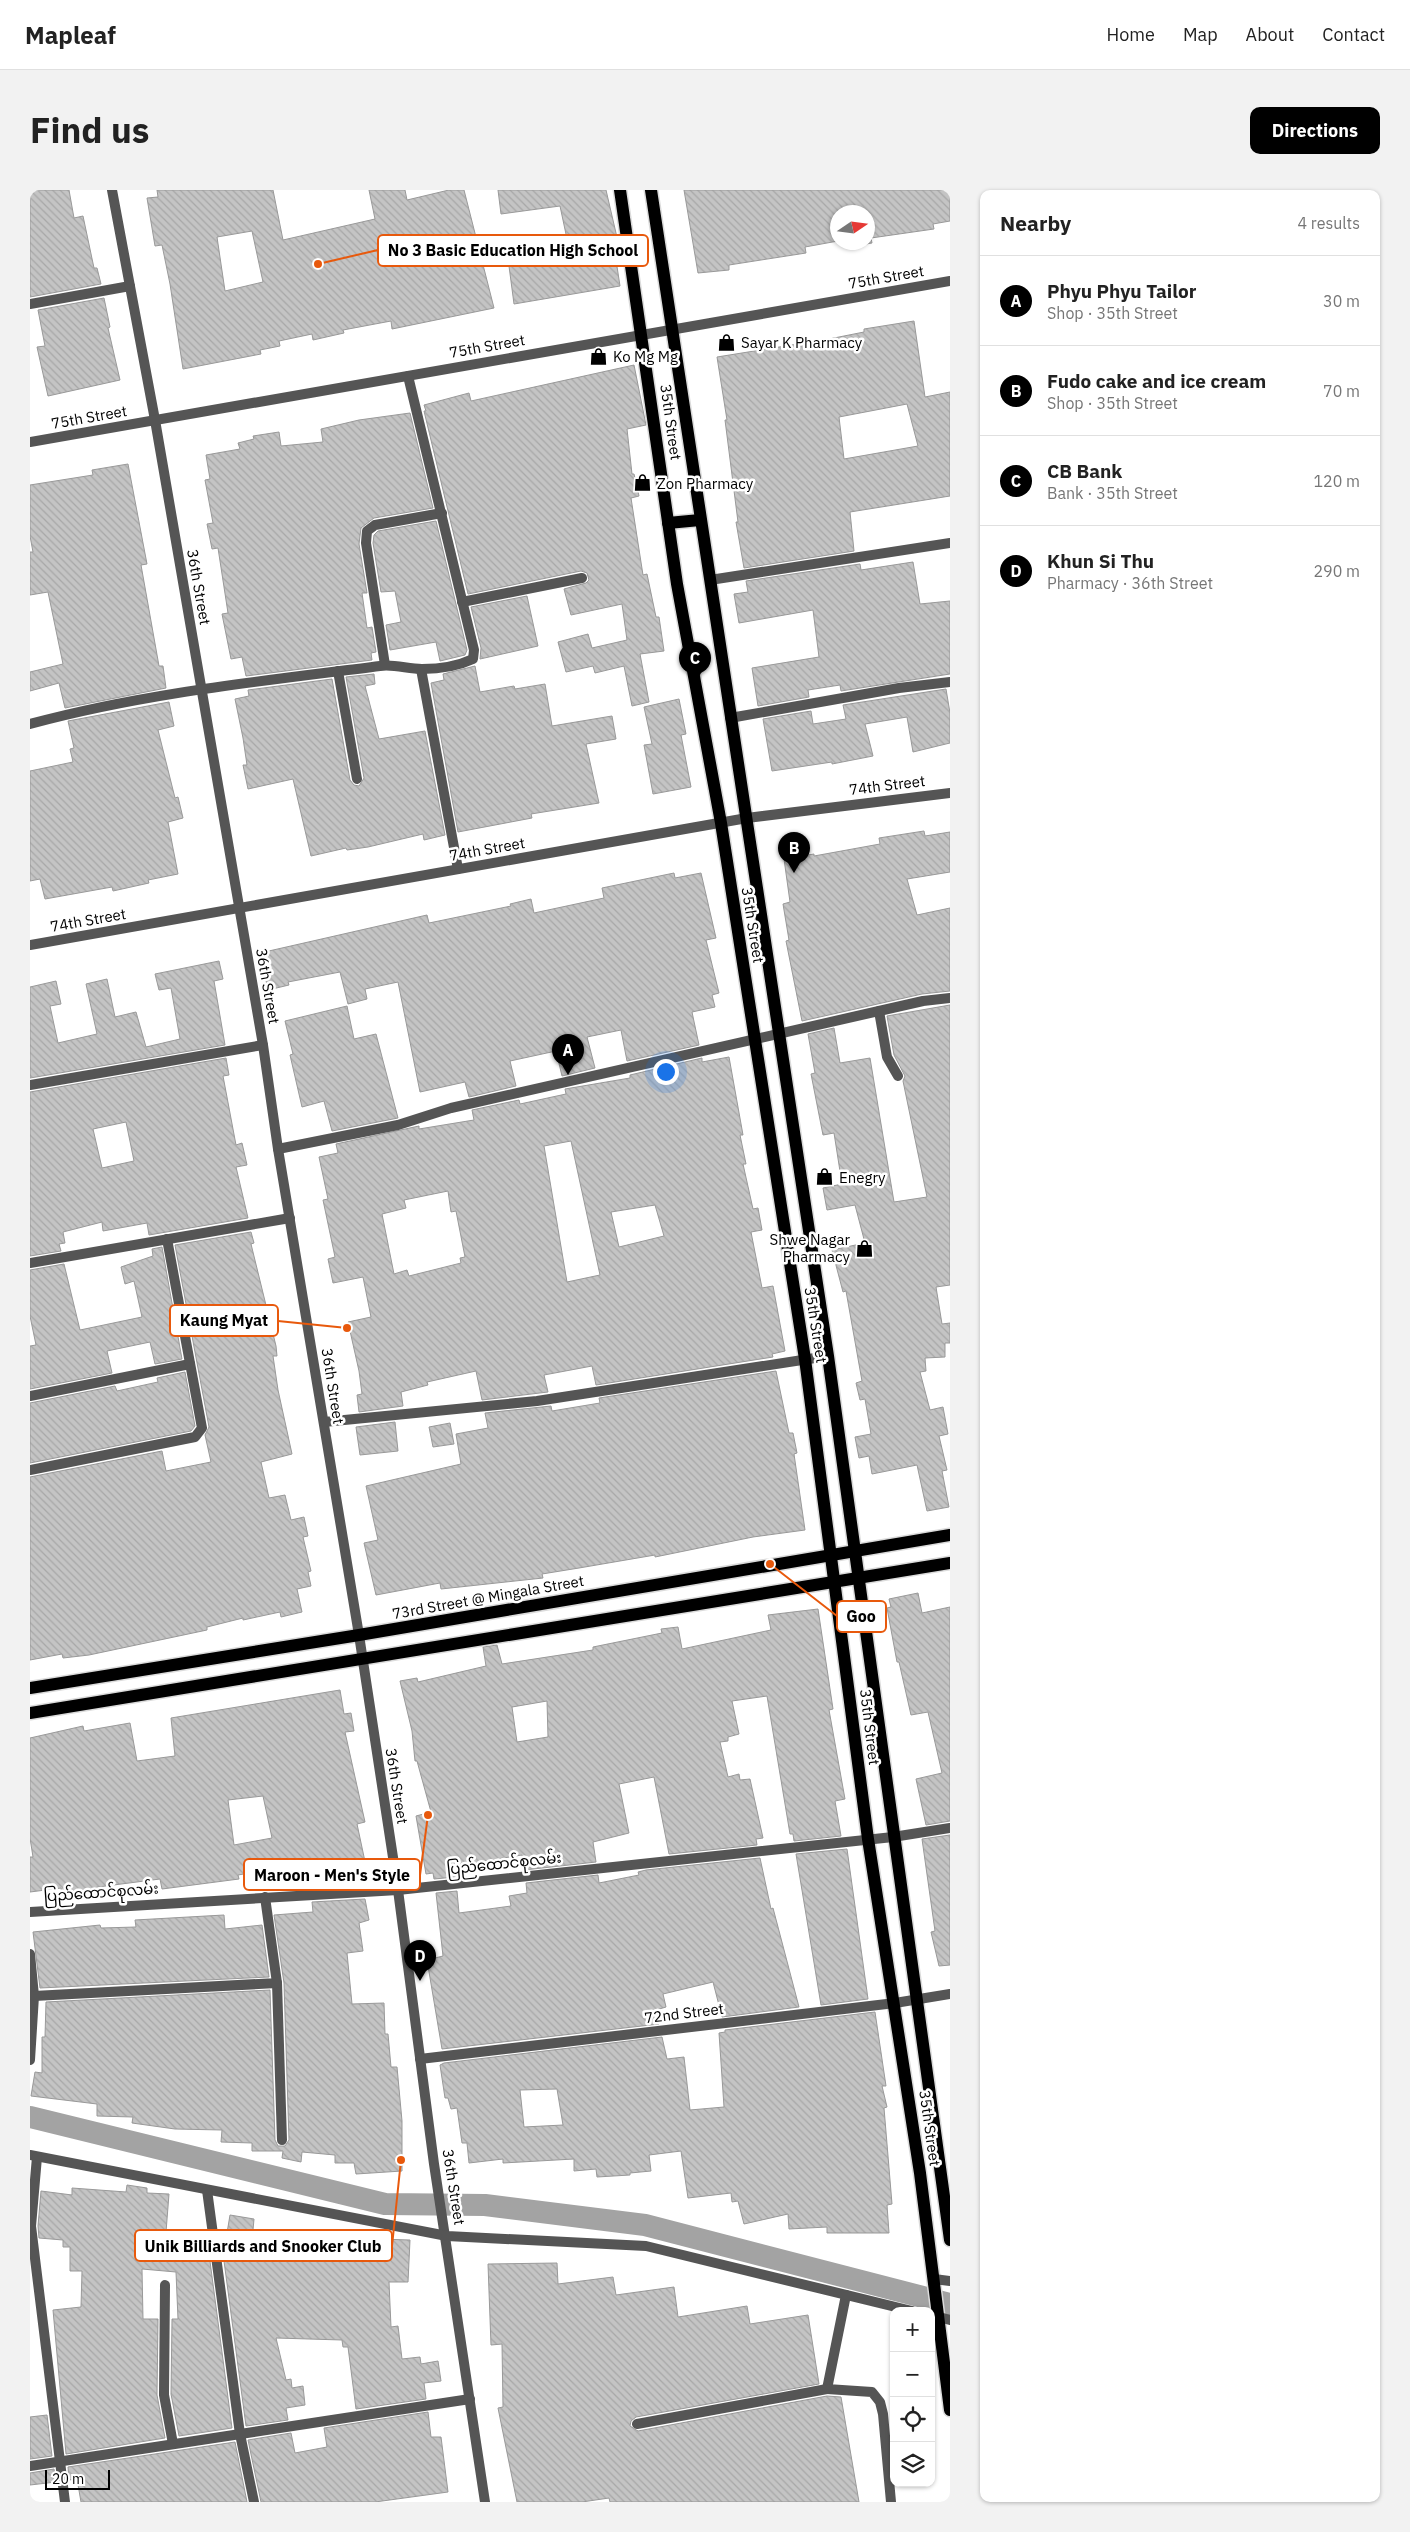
<!DOCTYPE html>
<html lang="en">
<head>
<meta charset="utf-8">
<style>
	:root { --surface:#fff; --page:#f2f2f2; --text:#222; --muted:#767676; --line:#e0e0e0; --accent:#000 }
	body { margin:0; font-family:"IBM Plex Sans","Noto Sans Myanmar",sans-serif; background:var(--page); color:var(--text) }
	.controls { position:absolute; right:15px; bottom:15px; display:grid; overflow:hidden; border-radius:10px; box-shadow:0 1px 4px #0004 }
	.controls button { width:45px; height:45px; display:grid; place-items:center; padding:0; border:0; border-bottom:1px solid var(--line); background:var(--surface); color:var(--text); font:25px sans-serif }
	.compass { position:absolute; left:800px; top:15px; width:45px; height:45px; border-radius:50%; background:var(--surface); box-shadow:0 1px 4px #0004; rotate:77deg }
	.scale { position:absolute; left:15px; bottom:12px; width:65px; box-sizing:border-box; padding-left:5px; border:2px solid #000; border-top:0; font-size:14px; line-height:18px; white-space:nowrap; color:#000; -webkit-text-stroke:4px #fff; paint-order:stroke }
	.you { position:absolute; left:635px; top:881px; width:18px; height:18px; margin:-12px; border:4px solid #fff; border-radius:50%; background:#1a73e8; box-shadow:0 0 0 8px #1a73e833 }
	.badge { display:grid; place-items:center; width:32px; height:32px; border-radius:50%; background:var(--accent); color:#fff; font-size:16px; font-weight:700 }
	.pin { position:absolute; translate:-50% -41px; filter:drop-shadow(0 1px 2px #0008) }
	.pin::after { content:''; position:absolute; top:26px; width:18px; height:15px; background:inherit; clip-path:polygon(0 0,100% 0,50% 100%) }
	.list { margin:0; padding:0; list-style:none }
	h2 { display:flex; justify-content:space-between; align-items:center; height:65px; margin:0; padding:0 20px; font-size:21px }
	h2 small { font-size:16px; font-weight:400; color:var(--muted) }
	.list li { display:grid; grid-template-columns:32px 1fr auto; gap:15px; align-items:center; box-sizing:border-box; height:90px; padding:0 20px; border-top:1px solid var(--line) }
	.list b { display:block; font-size:19px; white-space:nowrap }
	.list p { margin:0; font-size:16px; white-space:nowrap; color:var(--muted) }
	.list em { font-size:16px; font-style:normal; color:var(--muted) }
	.icon { flex:none; width:28px; height:28px; fill:none; stroke:currentColor; stroke-width:2; stroke-linecap:round; stroke-linejoin:round }
	.map { position:relative; flex:none; width:920px; height:2312px; overflow:hidden; border-radius:10px }
	header { display:flex; align-items:center; gap:30px; box-sizing:border-box; height:70px; padding:0 25px; background:var(--surface); border-bottom:1px solid var(--line) }
	header strong { font-size:24px }
	nav { display:flex; gap:28px; margin-inline-start:auto; font-size:18px }
	.intro { display:flex; align-items:center; justify-content:space-between; box-sizing:border-box; height:120px; padding:0 30px }
	h1 { margin:0; font-size:35px }
	.button { padding:12px 22px; border-radius:10px; background:var(--accent); color:#fff; font-size:18px; font-weight:700 }
	main { display:flex; gap:30px; padding:0 30px }
	aside { flex:1; background:var(--surface); border-radius:10px; box-shadow:0 1px 4px #0004 }
	.map>svg:first-child { display:block }
	.lines { fill:none; stroke-linecap:round; stroke-linejoin:round }
	.canal { stroke:#a3a3a3; stroke-width:22 }
	.building { fill:url(#building-back-hatch); stroke:#999; fill-rule:evenodd }
	.primary-casing { stroke:#dbdbdb; stroke-width:15 }
	.service { stroke:#555; stroke-width:10 }
	.minor { stroke:#555; stroke-width:10 }
	.tertiary { stroke:#555; stroke-width:10 }
	.primary { stroke:#000; stroke-width:12 }
	.labels { text-anchor:middle; dominant-baseline:central; stroke-width:5; stroke-linejoin:round; paint-order:stroke }
	.street-label { font-size:15px; fill:#000; stroke:#fff }
	.poi-label { font-size:15px; fill:#000; stroke:#fff; text-anchor:start }
	.leader { fill:none; stroke:#e8590c; stroke-width:2 }
	.callout-dot { fill:#e8590c; stroke:#fff; stroke-width:2 }
	.callout { fill:#fff; stroke:#e8590c; stroke-width:2 }
	.callout-label { font-size:16px; text-anchor:middle; font-weight:bold; fill:#000 }
</style>
</head>
<body>
<header>
<strong>Mapleaf</strong>
<nav><a>Home</a><a>Map</a><a>About</a><a>Contact</a></nav>
</header>
<div class="intro"><h1>Find us</h1><a class="button">Directions</a></div>
<main>
<div class="map">
<svg width="920" height="2312" viewBox="0 0 920 2312">
	<defs>
		<pattern id="building-back-hatch" width="6" height="6" patternUnits="userSpaceOnUse" patternTransform="scale(1.25)"><rect width="6" height="6" fill="#c4c4c4"/><path d="M-1 5l2 2M0 0l6 6M5-1l2 2" fill="none" stroke="#a7a7a7"/></pattern>
	</defs>
	<rect width="100%" height="100%" fill="#fff"/>
	<g class="lines">
		<path class="canal" d="M0,1927L355,2014L455,2015L615,2035L920,2114"/>
	</g>
	<g class="building">
		<path d="M0,0H39L44,28L53,26L64,78H67L71,94L0,107Z"/>
		<path d="M127,0H243L253,50L345,29L339,0H375L377,10L419,0H434L464,118L362,139L361,131L313,140L314,143L283,150L282,144L249,151L250,156L230,160L231,164L153,179L140,94L132,55L125,56L117,8L128,7ZM222,41L233,92L195,101L187,47Z"/>
		<path d="M468,0H576L589,56L584,57L590,96L484,114L477,61L537,49L530,16L471,24Z"/>
		<path d="M654,0H920V31L903,34L904,39L841,48L842,53L824,56L823,52H838V22H808V51L775,57L776,63L699,75V80L668,83Z"/>
		<path d="M74,108L80,137L78,138L90,190L18,206L7,157L15,156L8,120Z"/>
		<path d="M884,131L895,207L920,202V306L820,322L824,361L714,378L706,332H708L695,230H697L687,167L799,149L834,142V139ZM877,214L888,256L814,269L809,227Z"/>
		<path d="M604,175L616,235L597,239L602,284H604L609,306L601,308L613,385L617,384L626,427H629L634,461L610,464L619,512L602,516L594,476L565,483L563,476L536,482L528,452L558,444L562,458L597,450L592,414L541,425L534,399L556,393L559,390L557,383L551,381L438,404L394,221H396L394,215L439,203L441,211Z"/>
		<path d="M380,223L403,318L344,328L331,338L329,354L337,403H332L337,438L342,437L346,462L341,463L342,470L216,486L212,467L201,469L192,424L198,423L188,358L182,359L177,334L183,333L175,290L180,289L176,265L210,259L208,253L224,249L223,246L249,242L251,256L293,252L291,239L329,230Z"/>
		<path d="M98,274L117,374L111,375L129,476H133L136,498L35,518L29,493L0,501V482L33,474L18,402L0,405V362H3L0,346V295L63,285L62,280Z"/>
		<path d="M406,331L437,460L435,465L410,471L406,452L360,460L356,435L371,432L365,401L351,402L343,353L344,345L348,341Z"/>
		<path d="M883,372L890,414L920,411V484L811,501L810,495L778,500L779,507L728,516L722,478L789,467L783,420L709,433L704,404L718,402L716,391L830,374L831,380Z"/>
		<path d="M497,406L508,456L450,469L451,458L441,417Z"/>
		<path d="M445,476L450,502L484,496L485,499L515,494L522,536L582,526L586,549L556,554L569,613L501,624L502,628L428,642L401,493L414,490L413,484Z"/>
		<path d="M344,484L345,494L335,496L349,549L395,541L415,645L394,650L393,644L338,657L317,660L316,658L281,666L263,589L218,599L213,575H217L213,548L205,509L219,506L218,500L302,489L320,590L324,595L329,596L334,588L316,487Z"/>
		<path d="M916,499L920,523V553L883,562L877,527L835,534L843,566L802,574V572L742,581L733,529L781,521L783,534L816,529L813,515Z"/>
		<path d="M649,509L656,544L651,545L661,597L623,604L614,555L622,554L614,517Z"/>
		<path d="M139,512L144,536L128,540L145,608L148,607L153,628L138,632L148,684L118,690L119,693L83,701L82,697L15,709L10,689L0,691V581L43,572L40,559L44,558L38,531Z"/>
		<path d="M894,641L895,646L920,642V682L877,689L887,725L920,718V801L892,804L772,831L756,751L759,750L753,714L760,712L754,669L784,664V666L850,654L849,648Z"/>
		<path d="M644,683L645,688L671,683L686,748L676,750L689,803L682,805L685,817L662,822L669,855L597,871L591,840L557,847L565,878L532,886L526,861L480,871L486,896L439,907L435,892L390,902L368,792L335,799L337,809L318,814L310,782L258,792L259,795L238,800L230,763L397,725L399,733L481,716L480,714L501,709L504,723L574,708L572,698Z"/>
		<path d="M189,771L193,789L184,791L195,855L0,888V797L26,791L31,814L20,816L28,853L67,844L56,794L77,789L85,827L106,822L116,857L150,849L141,798L129,800L125,784Z"/>
		<path d="M920,815V1095L906,1097L912,1134L920,1133V1153H915V1167L895,1168L896,1181L890,1182L900,1220L913,1217L918,1244L909,1246L917,1280L912,1281L919,1317L897,1321L887,1275L842,1284L839,1266L829,1268L825,1247L841,1244L835,1209L830,1210L826,1193L832,1191L816,1101L813,1102L802,1060L835,1053L825,1015L797,1020L793,998L812,994L804,943L793,945L781,884L785,883L778,844L804,838L810,873L840,868L864,1012L897,1007L873,891L875,886L864,865L857,826Z"/>
		<path d="M317,816L324,849L346,844L368,928L302,941L294,911L272,917L260,865L263,864L255,831Z"/>
		<path d="M699,867L713,945H710L716,974H713L723,1019L728,1018L732,1040L721,1042L732,1098L743,1096L755,1161L742,1164L743,1167L566,1195L562,1176L514,1185L518,1202L452,1210L446,1181L397,1192L398,1195L371,1202L373,1216L329,1222L327,1205L332,1204L329,1181L318,1132L341,1127L333,1087L303,1093L298,1069L305,1067L293,1010L298,1009L289,967L308,963L306,954L389,936V939L444,930L442,920L489,910L490,914L536,904L535,899L600,888V885L672,868V872ZM541,951L570,1085L537,1092L514,956ZM418,1001L421,1022L426,1021L435,1067L430,1068L431,1073L379,1086L377,1080L364,1084L352,1024L376,1018L374,1010ZM625,1015L634,1046L589,1057L581,1022Z"/>
		<path d="M196,868L199,885L193,886L206,955L212,953L217,975L206,977L218,1028L119,1045L117,1033L73,1041L72,1032L33,1042L35,1053L29,1054L31,1061L0,1066V902ZM96,932L104,971L72,978L63,939Z"/>
		<path d="M221,1042L224,1053L221,1054L246,1156L247,1166H243L248,1200L262,1264L231,1272L239,1308L255,1305L261,1330L274,1327L278,1346L273,1347L281,1381L278,1382L281,1396L267,1399L272,1422L251,1427L250,1422L213,1430V1428L177,1437V1440L59,1465L33,1468L32,1464L0,1470V1287L132,1261L136,1281L181,1272L175,1245L179,1237L145,1055Z"/>
		<path d="M132,1057L152,1169L125,1174L120,1152L77,1161L82,1183L0,1199V1156L6,1155L0,1126V1080L34,1074L50,1140L112,1127L104,1091L95,1094L91,1077L123,1066L122,1059Z"/>
		<path d="M746,1181L759,1243H763L767,1263L764,1264L775,1340L723,1347L625,1367V1365L549,1378L512,1384L513,1388L411,1399L410,1393L346,1405L334,1353L348,1350L336,1296L431,1274L426,1244L458,1238L455,1223L521,1216L522,1221L570,1213L569,1208Z"/>
		<path d="M155,1182L165,1236L161,1241L0,1273V1213L85,1196L87,1201L128,1192L127,1188Z"/>
		<path d="M365,1232L368,1261L330,1265L326,1237Z"/>
		<path d="M420,1233L424,1254L403,1257L399,1237Z"/>
		<path d="M888,1403L892,1423L920,1417V1631L896,1635L886,1589L912,1583L898,1522L881,1525L869,1472H867L857,1418L861,1417L859,1409Z"/>
		<path d="M788,1419L803,1519L799,1520L815,1609L805,1611L811,1646L764,1651L763,1644H760L737,1506L702,1511L709,1544L698,1547V1551L690,1552L698,1587L709,1584L710,1590L720,1589L733,1648L726,1649L727,1655L639,1664L624,1587L589,1594L599,1643L563,1652L566,1672L494,1680L492,1665L424,1676L425,1687L404,1689L403,1683L396,1684L386,1626L401,1622L387,1571H385L382,1541L370,1491L387,1488L388,1492L456,1476L453,1457L467,1455L472,1474L563,1460V1457L632,1443L631,1439L648,1437L652,1459L741,1440L738,1425ZM517,1511L518,1547L487,1552L482,1517Z"/>
		<path d="M310,1500L314,1524L321,1523L324,1541L315,1542L335,1632L327,1634L337,1681L329,1683L331,1695L279,1698L277,1687L250,1692L248,1678L208,1685L209,1689L132,1699L130,1689L68,1697L32,1705L31,1698L0,1702V1667H3L0,1648V1548L53,1536L54,1541L100,1533L107,1571L145,1566L141,1528ZM233,1606L242,1648L204,1655L198,1610Z"/>
		<path d="M920,1645V1775L909,1776L901,1742L905,1741L892,1649Z"/>
		<path d="M817,1659L838,1809L791,1815L766,1664Z"/>
		<path d="M730,1668L741,1719L743,1718L769,1817L692,1827L683,1792L633,1804L636,1817L626,1820L629,1834L412,1859L397,1770L413,1766L406,1703L427,1701L429,1723L481,1716L479,1706L497,1703L496,1693L568,1685L569,1693L609,1685L608,1682L616,1680Z"/>
		<path d="M335,1709L339,1730L329,1733L333,1761L317,1763L322,1814L354,1813L355,1844H358L361,1877H367L372,1931V1981L326,1984L324,1973H305V1965L272,1962L271,1972L252,1968L253,1961H222V1953L191,1952L192,1940L145,1939L102,1933L103,1927L67,1926V1914L1,1906L5,1882L12,1883V1847H15L16,1812L240,1800L245,1950L248,1956H255L259,1950L254,1793L244,1725L283,1722L282,1712Z"/>
		<path d="M194,1725L195,1739L232,1735L239,1787L10,1798L3,1742L70,1735L71,1738L106,1737L105,1730Z"/>
		<path d="M845,1822L856,1896H852L857,1917L854,1918L862,2014L857,2015L859,2043H797V2037L759,2039L758,2024L714,2034L708,2011L702,2012L701,2003L658,2008L651,1961L619,1965L621,1981L600,1983V1985L567,1987L566,1979L544,1981V1969L473,1973V1969L439,1973L437,1953H432L427,1918L421,1919L418,1908H415L410,1875L414,1873L632,1847L637,1869L654,1867L660,1920L694,1917L689,1843L695,1842V1840ZM527,1899L533,1935L494,1937L490,1900Z"/>
		<path d="M97,1995L117,1998V2003L139,2004L136,2042L176,2041L202,2238L149,2246L141,2204L142,2129H148L146,2082L112,2079L113,2129H128L127,2205L135,2248L36,2264L23,2120L51,2117L52,2081H40V2057H33V2050L9,2048L8,2036L11,2001L42,2005V1998L96,2002Z"/>
		<path d="M200,2025L224,2029L223,2040L288,2047L380,2050L378,2092H359L361,2137L368,2136L372,2169L390,2167L391,2174L408,2171L411,2191L394,2193L396,2209L326,2219L318,2157H313L312,2150L246,2148L256,2190L261,2189L262,2198L273,2196L275,2215L256,2218L258,2230L216,2236L190,2041L197,2043Z"/>
		<path d="M527,2073L528,2094L583,2087L586,2105L644,2097L648,2127L717,2116L720,2134L778,2125L789,2194L606,2227L601,2231L600,2236L608,2241L797,2206L811,2207L829,2312H580L579,2308L552,2312H487L468,2218L473,2217L472,2154L461,2155L458,2074Z"/>
		<path d="M398,2222L401,2247H411L418,2302L345,2312H231L218,2250L261,2243L265,2263L297,2257L294,2238Z"/>
		<path d="M17,2225L22,2266L0,2269V2227Z"/>
		<path d="M205,2252L217,2312H51L47,2289L39,2290L38,2277Z"/>
		<path d="M24,2279L26,2292L0,2295V2283Z"/>
	</g>
	<g class="lines">
		<defs>
			<g id="primary">
				<path d="M590,0L647,394L691,633L775,1169L838,1649L890,1983L920,2220"/>
				<path d="M621,0L798,1166L920,2050"/>
				<path d="M638,333L670,330"/>
				<path d="M0,1498L329,1445L920,1345"/>
				<path d="M0,1523L920,1373"/>
			</g>
		</defs>
		<use href="#primary" class="primary-casing"/>
		<g class="service">
			<path d="M0,114L100,96"/>
			<path d="M816,2105L797,2199L842,2202L850,2212L853,2224L861,2312"/>
			<path d="M607,2234L797,2199"/>
		</g>
		<g class="minor">
			<path d="M82,0L125,230L233,855L248,959L329,1445L368,1700L404,1974L455,2312"/>
			<path d="M0,252L920,91"/>
			<path d="M680,390L920,353"/>
			<path d="M432,412L552,388"/>
			<path d="M355,475L336,353L337,341L345,335L412,323"/>
			<path d="M391,479L428,679"/>
			<path d="M308,481L327,589"/>
			<path d="M700,528L869,498L920,492"/>
			<path d="M0,534C114,503 233,491 350,476C364,474 378,479 392,479C408,479 428,476 443,469L444,460L378,186"/>
			<path d="M849,821L857,867L868,886"/>
			<path d="M0,895L233,855"/>
			<path d="M248,959L368,935L421,918L849,821L893,811L920,808"/>
			<path d="M0,1073L260,1028"/>
			<path d="M0,1206L160,1174"/>
			<path d="M294,1232L507,1211L798,1166"/>
			<path d="M0,1280L165,1247L172,1238L137,1049"/>
			<path d="M0,1722L368,1700L863,1647L920,1638"/>
			<path d="M0,1764L4,1806L0,1870"/>
			<path d="M247,1793L252,1950"/>
			<path d="M4,1806L247,1793L235,1707"/>
			<path d="M390,1869L865,1813L920,1804"/>
			<path d="M0,1965L417,2046L616,2056L882,2121"/>
			<path d="M7,1967L1,2036L35,2312"/>
			<path d="M177,2000L210,2244L224,2312"/>
			<path d="M904,2089L920,2091"/>
			<path d="M135,2095L134,2205L143,2254"/>
			<path d="M901,2125L920,2130"/>
			<path d="M0,2276L440,2209"/>
		</g>
		<path class="tertiary" d="M0,755L717,628L920,603"/>
		<use href="#primary" class="primary"/>
	</g>
	<defs>
		<symbol id="shop-bare" viewBox="-9 -9 18 18"><path d="M-5-2.5h2.3a2.7 3.5 0 0 1 5.4 0H5L5.5 6h-11ZM-1.5-2.5h3a1.5 2.3 0 0 0-3 0Z" fill="#000" stroke="#fff" stroke-width="2.5" paint-order="stroke"/></symbol>
	</defs>
	<g fill-rule="evenodd">
		<use href="#shop-bare" x="684" y="140" width="25" height="25"/>
		<use href="#shop-bare" x="556" y="154" width="25" height="25"/>
		<use href="#shop-bare" x="600" y="280" width="25" height="25"/>
		<use href="#shop-bare" x="782" y="974" width="25" height="25"/>
		<use href="#shop-bare" x="822" y="1046" width="25" height="25"/>
	</g>
	<g class="labels">
		<g class="street-label">
			<text transform="translate(856 87) rotate(-10)">75th Street</text>
			<text transform="translate(457 156) rotate(-10)">75th Street</text>
			<text transform="translate(59 227) rotate(-10)">75th Street</text>
			<text transform="translate(641 232) rotate(82)">35th Street</text>
			<text transform="translate(169 397) rotate(80)">36th Street</text>
			<text transform="translate(857 595) rotate(-7)">74th Street</text>
			<text transform="translate(457 659) rotate(-10)">74th Street</text>
			<text transform="translate(58 730) rotate(-10)">74th Street</text>
			<text transform="translate(723 735) rotate(81)">35th Street</text>
			<text transform="translate(238 796) rotate(80)">36th Street</text>
			<text transform="translate(786 1135) rotate(81)">35th Street</text>
			<text transform="translate(303 1196) rotate(81)">36th Street</text>
			<text transform="translate(458 1407) rotate(-10)">73rd Street @ Mingala Street</text>
			<text transform="translate(840 1537) rotate(83)">35th Street</text>
			<text transform="translate(367 1596) rotate(81)">36th Street</text>
			<text transform="translate(474 1673) rotate(-6)">ပြည်ထောင်စုလမ်း</text>
			<text transform="translate(71 1702) rotate(-4)">ပြည်ထောင်စုလမ်း</text>
			<text transform="translate(654 1823) rotate(-7)">72nd Street</text>
			<text transform="translate(900 1938) rotate(82)">35th Street</text>
			<text transform="translate(424 1997) rotate(81)">36th Street</text>
		</g>
		<g class="poi-label">
			<text x="711" y="152">Sayar K Pharmacy</text>
			<text x="583" y="166">Ko Mg Mg</text>
			<text x="627" y="293">Zon Pharmacy</text>
			<text x="809" y="987">Enegry</text>
			<text x="820" y="1049" text-anchor="end">Shwe Nagar<tspan x="820" dy="17">Pharmacy</tspan></text>
		</g>
	</g>
	<path class="leader" d="M288 74L348 60M317 1138L248 1131M740 1374L807 1426M398 1625L390 1685M371 1970L362 2056"/>
	<g class="callout-dot">
		<circle cx="288" cy="74" r="5"/>
		<circle cx="317" cy="1138" r="5"/>
		<circle cx="740" cy="1374" r="5"/>
		<circle cx="398" cy="1625" r="5"/>
		<circle cx="371" cy="1970" r="5"/>
	</g>
	<g class="callout">
		<rect x="348" y="45" width="270" height="31" rx="5"/>
		<rect x="140" y="1115" width="108" height="31" rx="5"/>
		<rect x="807" y="1411" width="49" height="31" rx="5"/>
		<rect x="214" y="1669" width="176" height="31" rx="5"/>
		<rect x="105" y="2040" width="257" height="31" rx="5"/>
	</g>
	<g class="callout-label">
		<text x="483" y="66">No 3 Basic Education High School</text>
		<text x="194" y="1136">Kaung Myat</text>
		<text x="831" y="1432">Goo</text>
		<text x="302" y="1691">Maroon - Men's Style</text>
		<text x="233" y="2062">Unik Billiards and Snooker Club</text>
	</g>
</svg>
<div class="controls">
<button>+</button>
<button>−</button>
<button><svg class="icon" aria-label="locate" viewBox="0 0 24 24"><circle cx="12" cy="12" r="6"/><path d="M12 2v4M12 18v4M2 12h4M18 12h4"/></svg></button>
<button><svg class="icon" aria-label="layers" viewBox="0 0 24 24"><path d="M12 4l9 5-9 5-9-5zM3 14l9 5 9-5"/></svg></button>
</div>
<svg class="compass" viewBox="-18 -18 36 36"><path d="M0-13l5 13h-10z" fill="#e53935"/><path d="M0 13l5-13h-10z" fill="#767676"/></svg>
<div class="scale">20 m</div>
<div class="you"></div>
<div class="pin badge" style="left:538px;top:885px">A</div>
<div class="pin badge" style="left:764px;top:683px">B</div>
<div class="pin badge" style="left:665px;top:493px">C</div>
<div class="pin badge" style="left:390px;top:1791px">D</div>
</div>
<aside>
<h2>Nearby<small>4 results</small></h2>
<ul class="list">
<li><span class="badge">A</span><div><b>Phyu Phyu Tailor</b><p>Shop · 35th Street</p></div><em>30 m</em></li>
<li><span class="badge">B</span><div><b>Fudo cake and ice cream</b><p>Shop · 35th Street</p></div><em>70 m</em></li>
<li><span class="badge">C</span><div><b>CB Bank</b><p>Bank · 35th Street</p></div><em>120 m</em></li>
<li><span class="badge">D</span><div><b>Khun Si Thu</b><p>Pharmacy · 36th Street</p></div><em>290 m</em></li>
</ul>
</aside>
</main>
</body>
</html>
